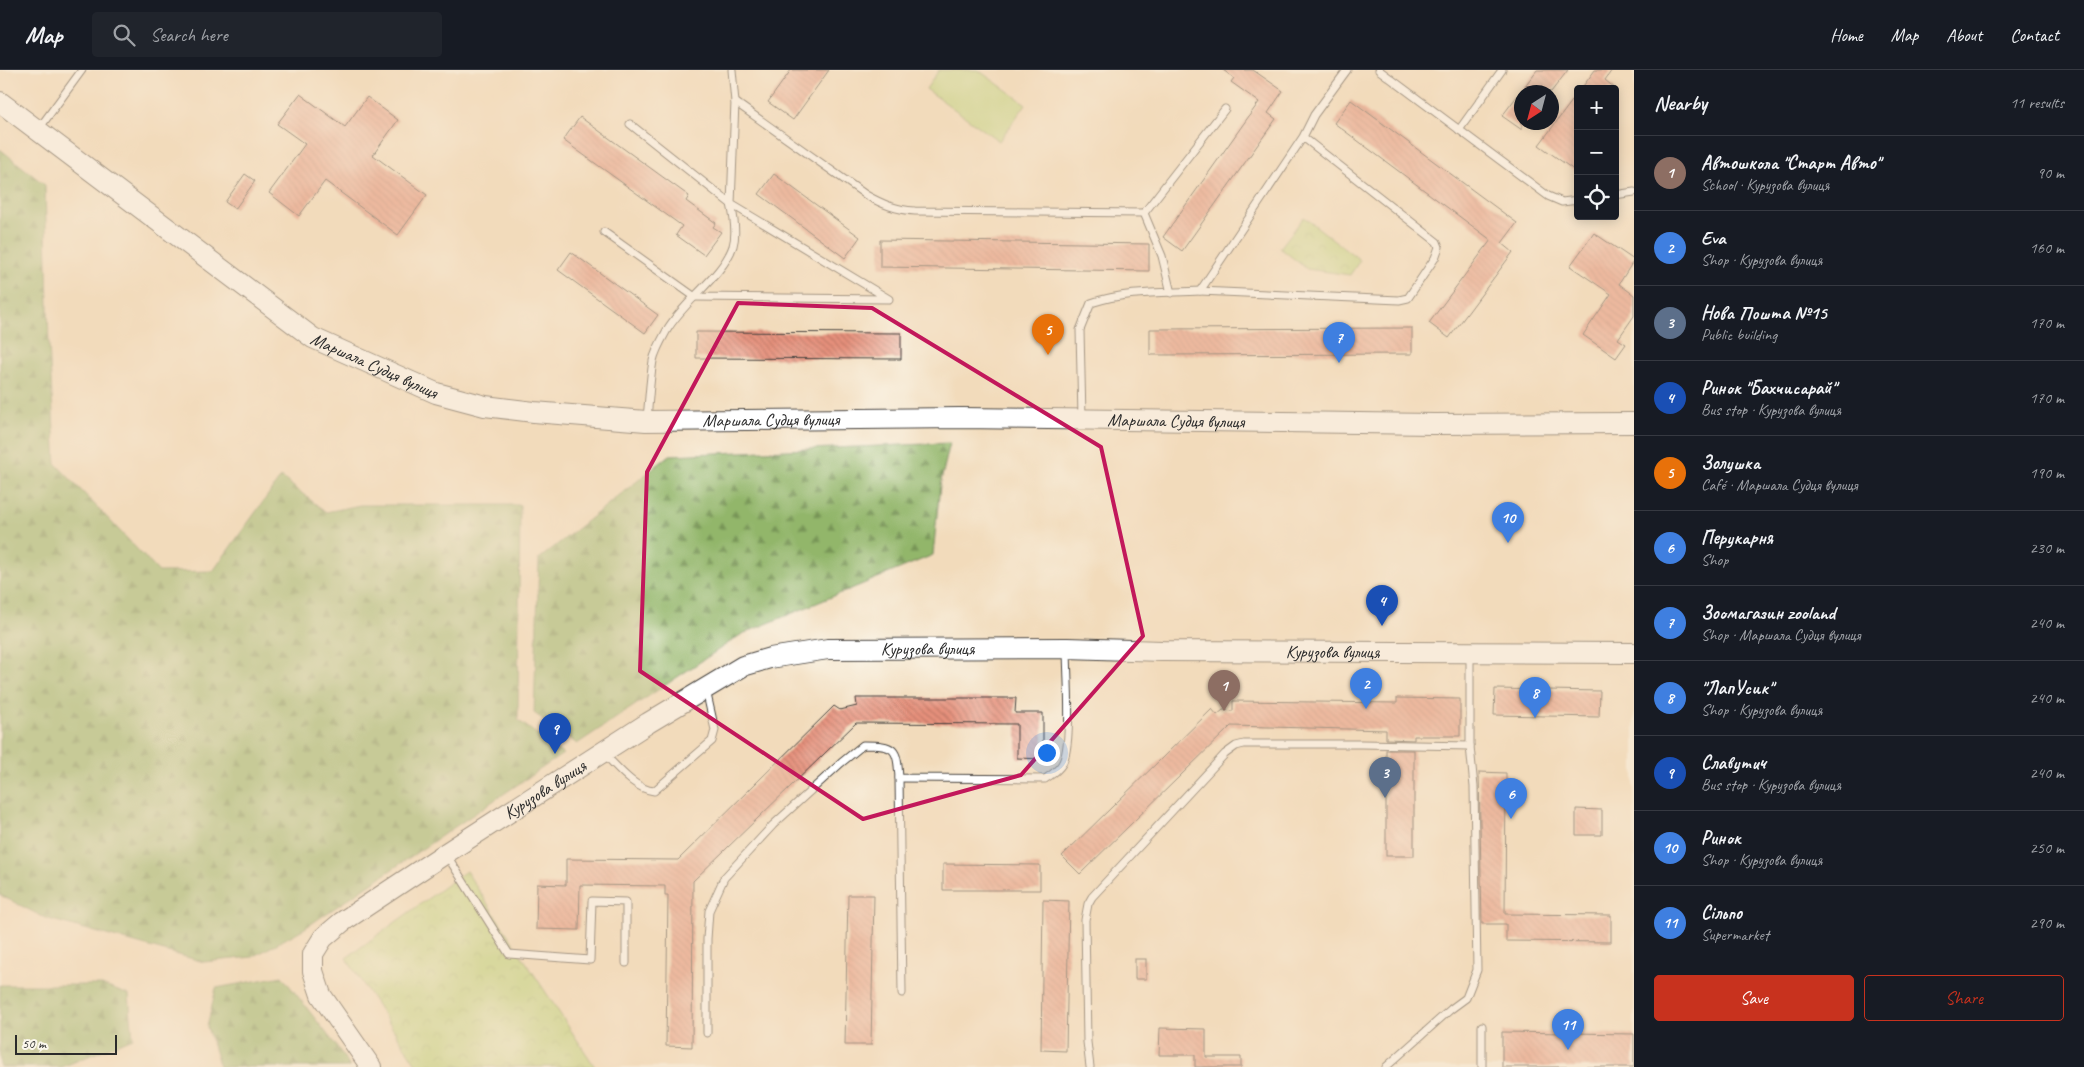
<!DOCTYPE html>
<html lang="en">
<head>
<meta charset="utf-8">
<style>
	:root { --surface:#171b24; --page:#20242c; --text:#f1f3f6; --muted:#9ea1a6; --line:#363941; --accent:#c8321e }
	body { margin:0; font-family:Caveat,sans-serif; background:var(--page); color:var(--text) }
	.controls { position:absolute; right:15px; top:15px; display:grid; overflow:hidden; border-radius:5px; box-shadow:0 2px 12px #0003 }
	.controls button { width:45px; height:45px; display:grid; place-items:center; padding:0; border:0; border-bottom:1px solid var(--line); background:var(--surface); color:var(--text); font:25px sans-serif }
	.compass { position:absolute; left:1514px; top:15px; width:45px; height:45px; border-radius:50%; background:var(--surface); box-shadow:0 2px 12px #0003; rotate:216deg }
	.scale { position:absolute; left:15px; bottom:12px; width:102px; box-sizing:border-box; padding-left:5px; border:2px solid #2b2b2b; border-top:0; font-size:14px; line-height:18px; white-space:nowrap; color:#2b2b2b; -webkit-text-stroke:4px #fbf7ec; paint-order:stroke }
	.you { position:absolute; left:1046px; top:682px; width:18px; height:18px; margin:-12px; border:4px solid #fff; border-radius:50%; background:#1a73e8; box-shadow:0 0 0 8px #1a73e833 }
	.badge { display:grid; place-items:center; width:32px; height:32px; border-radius:50%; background:var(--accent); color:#fff; font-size:16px; font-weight:700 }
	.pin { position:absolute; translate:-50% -41px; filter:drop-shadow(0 1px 2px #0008) }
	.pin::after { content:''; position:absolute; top:26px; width:18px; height:15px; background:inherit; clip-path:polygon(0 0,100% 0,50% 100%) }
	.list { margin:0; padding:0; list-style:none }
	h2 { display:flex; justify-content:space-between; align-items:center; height:65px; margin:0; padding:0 20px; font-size:21px }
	h2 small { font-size:16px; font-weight:400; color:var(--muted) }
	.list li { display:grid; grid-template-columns:32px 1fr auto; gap:15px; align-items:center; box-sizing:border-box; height:75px; padding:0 20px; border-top:1px solid var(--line) }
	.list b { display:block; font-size:19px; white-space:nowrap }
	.list p { margin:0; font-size:16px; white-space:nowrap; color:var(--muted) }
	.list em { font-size:16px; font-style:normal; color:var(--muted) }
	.actions { display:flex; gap:10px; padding:15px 20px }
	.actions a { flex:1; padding:11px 0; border:1px solid var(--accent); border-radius:5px; text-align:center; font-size:18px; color:var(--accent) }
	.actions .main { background:var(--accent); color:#fff }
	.icon { flex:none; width:28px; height:28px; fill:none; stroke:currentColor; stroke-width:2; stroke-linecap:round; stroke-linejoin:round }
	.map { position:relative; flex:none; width:1634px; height:997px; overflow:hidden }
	header { display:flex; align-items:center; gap:30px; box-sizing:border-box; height:70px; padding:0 25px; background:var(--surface); border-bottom:1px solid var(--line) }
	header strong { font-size:24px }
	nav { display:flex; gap:28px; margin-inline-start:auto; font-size:18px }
	.search { width:350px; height:45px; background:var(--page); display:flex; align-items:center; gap:12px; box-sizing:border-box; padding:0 18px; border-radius:5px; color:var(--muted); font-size:19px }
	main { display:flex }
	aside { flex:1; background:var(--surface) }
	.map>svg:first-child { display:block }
	.grass { fill:#b9d47a; stroke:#728052 }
	.forest { fill:url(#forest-firs); stroke:#5e704a }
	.park { fill:url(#park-crowns); stroke:#728052 }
	.building { fill:url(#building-back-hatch) }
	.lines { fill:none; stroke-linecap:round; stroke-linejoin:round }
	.lane-casing { stroke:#494541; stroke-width:9 }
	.secondary-casing { stroke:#494541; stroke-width:22 }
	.lane { stroke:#fff; stroke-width:7 }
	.secondary { stroke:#fff; stroke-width:20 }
	.marked { fill:none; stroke:#c2185b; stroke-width:4; stroke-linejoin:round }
	.labels { text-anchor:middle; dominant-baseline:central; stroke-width:4.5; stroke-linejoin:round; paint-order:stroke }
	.street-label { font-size:18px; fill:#2b2b2b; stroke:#fbf7ec }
</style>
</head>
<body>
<header>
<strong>Map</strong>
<div class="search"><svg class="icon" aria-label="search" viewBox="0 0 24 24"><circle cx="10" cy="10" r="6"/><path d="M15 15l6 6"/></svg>Search here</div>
<nav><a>Home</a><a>Map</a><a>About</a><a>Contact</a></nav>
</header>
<main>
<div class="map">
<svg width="1634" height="997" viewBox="0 0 1634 997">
	<defs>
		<pattern id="forest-firs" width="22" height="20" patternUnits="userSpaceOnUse" patternTransform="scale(1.25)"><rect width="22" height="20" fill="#92b66a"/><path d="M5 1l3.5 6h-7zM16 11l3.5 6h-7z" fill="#779457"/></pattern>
		<pattern id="park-crowns" width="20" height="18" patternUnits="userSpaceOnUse" patternTransform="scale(1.25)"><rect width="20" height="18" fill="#b9d47a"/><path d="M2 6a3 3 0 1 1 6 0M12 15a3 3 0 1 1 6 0" fill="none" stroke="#9fb66a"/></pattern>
		<pattern id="building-back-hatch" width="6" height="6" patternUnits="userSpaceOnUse" patternTransform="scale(1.25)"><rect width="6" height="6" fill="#e6907b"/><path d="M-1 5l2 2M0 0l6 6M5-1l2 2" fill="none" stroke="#bb7665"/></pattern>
	</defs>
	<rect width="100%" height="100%" fill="#fbf7ec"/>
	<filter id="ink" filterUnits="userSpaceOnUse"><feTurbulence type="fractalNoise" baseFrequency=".02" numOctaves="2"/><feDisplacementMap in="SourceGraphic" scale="10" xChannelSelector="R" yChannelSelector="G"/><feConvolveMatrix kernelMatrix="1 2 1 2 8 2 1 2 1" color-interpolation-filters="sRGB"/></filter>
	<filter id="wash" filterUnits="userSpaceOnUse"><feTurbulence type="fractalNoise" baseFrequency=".0096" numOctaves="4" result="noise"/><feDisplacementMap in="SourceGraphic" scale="20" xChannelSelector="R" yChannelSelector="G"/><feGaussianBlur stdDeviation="1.12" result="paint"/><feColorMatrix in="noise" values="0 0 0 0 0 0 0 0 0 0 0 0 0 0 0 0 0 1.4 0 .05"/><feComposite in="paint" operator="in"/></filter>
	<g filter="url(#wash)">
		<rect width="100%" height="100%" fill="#f2dbbb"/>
		<path class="grass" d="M939,0H978L1026,34L999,71L926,19Z"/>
		<g class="forest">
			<path d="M0,79L45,115L49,275L56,394L159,502L213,501L281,407L326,442L360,435H520L518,650L563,684L305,858L253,887L204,892L45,848L0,825Z"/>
			<path d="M950,373L940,415L933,485L742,564L577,674L534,643L539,489L670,385Z"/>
			<path d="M282,906L338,978L350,997H220L207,957L216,918Z"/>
			<path d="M102,915L129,925L133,968L62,997H0V915Z"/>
		</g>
		<g class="park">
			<path d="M1304,147L1360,190L1350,205L1307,199L1280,178Z"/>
			<path d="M466,801L595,997H418L346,888Z"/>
		</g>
		<g id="blocks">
			<g class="building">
				<path d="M791,0H829L793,50L768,32Z"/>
				<path d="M1223,0H1253L1283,21L1268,43L1276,49L1182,181L1163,167L1259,32L1231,12L1234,8Z"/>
				<path d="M1537,0H1568L1551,22H1522V60L1502,46Z"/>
				<path d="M1595,0H1612L1605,10L1616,19H1581Z"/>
				<path d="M1578,23V103L1539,75Z"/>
				<path d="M300,24L345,57L367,27L398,50L373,85L427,125L398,165L325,111L299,146L269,123L305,74L277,54Z"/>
				<path d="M1351,30L1517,153L1502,173L1513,182L1449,268L1429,253L1491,170L1334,53Z"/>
				<path d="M580,47L689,126L686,131L716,153L713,157L721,162L704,185L676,165L682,156L563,70Z"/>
				<path d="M245,104L255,111L235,139L225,132Z"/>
				<path d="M774,104L860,167L845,188L759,124Z"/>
				<path d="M1594,163L1634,190L1619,214L1634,225V246L1618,269L1626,274L1616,288L1583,265L1611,224L1570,196Z"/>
				<path d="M880,170L1149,174V201L880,197Z"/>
				<path d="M571,182L658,245L645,263L558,200Z"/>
				<path d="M1412,258V284L1150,285V259Z"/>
				<path d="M696,262L901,263V289L696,288Z"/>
				<path d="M1495,619L1600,621L1599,647L1494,645Z"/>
				<path d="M856,628H1016L1015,643H1043V689L1017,688V654L856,653L693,811L692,977L666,976L668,825H665V816L580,815L579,860L536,859L537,814L566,815V789L678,790L834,636L840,640L857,636Z"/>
				<path d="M1397,628L1460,629V666H1414V670L1386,669V660L1231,656L1080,804L1062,786L1212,639L1217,645L1223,640L1233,641V631L1397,633Z"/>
				<rect x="1386" y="680" width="28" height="106"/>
				<path d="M1479,702L1506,703L1505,844L1611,845V872L1506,871V854H1482Z"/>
				<path d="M1576,739L1602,740V765H1576Z"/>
				<path d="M943,794L1040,795V820H943Z"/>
				<path d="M848,825H874L871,975H845Z"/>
				<path d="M1043,830L1069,831L1066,981L1041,980Z"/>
				<rect x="1135" y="889" width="11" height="20"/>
				<path d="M1160,958L1206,959V987H1241V997H1195V985H1159Z"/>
				<path d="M1502,962L1634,964V997H1502Z"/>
			</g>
		</g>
	</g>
	<g filter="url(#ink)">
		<use href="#blocks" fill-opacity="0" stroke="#494541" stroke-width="1"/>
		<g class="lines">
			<defs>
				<g id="lane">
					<path d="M1379,0L1548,126L1562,132L1578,130"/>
					<path d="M735,32L866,125C882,134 896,140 915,141L1144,143L1225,39"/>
					<path d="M630,54L731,134C734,147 737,163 733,176C723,206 683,232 667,260C662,269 655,281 653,291C650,308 649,330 647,348"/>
					<path d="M38,60L82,0"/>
					<path d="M1459,60L1502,0"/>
					<path d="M1303,67L1437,172L1439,177L1435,188L1408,228L1399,230L1200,221L1303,67L1314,45L1347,0"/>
					<path d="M1615,125L1634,122"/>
					<path d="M1144,143L1162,186L1171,223"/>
					<path d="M604,162L695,227L889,229L731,134L735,32L732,0"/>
					<path d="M1082,348L1080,260L1091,233C1127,221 1162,223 1200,221"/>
					<path d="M603,683C617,696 634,719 654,721L712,671L715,660L706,620"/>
					<path d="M899,708L902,923"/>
					<path d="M446,784L509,884L590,890L592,831L626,832V893"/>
					<path d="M707,963V869L709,841L724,808L773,755L841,693L863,675C896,675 897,678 899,708L1045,709C1051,705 1058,701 1062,694C1073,675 1067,604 1067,578"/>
					<path d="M1090,997L1087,972L1085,850L1088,834L1092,827L1225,684L1236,676L1244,674H1361L1470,676"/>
					<path d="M1386,997L1451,939L1466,928L1477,900L1474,717L1470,676V583"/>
					<path d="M1482,997V956"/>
				</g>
				<g id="secondary">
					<path id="s1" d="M0,32L313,268L436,323L485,336L534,342L646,351L961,348L1434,354L1634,353"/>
					<path id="s2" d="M371,997L321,925L313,901V884L323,868L342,852L446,783L648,653L743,596L770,588L828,579L1067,578L1162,581L1634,583"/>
				</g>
			</defs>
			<use href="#lane" class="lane-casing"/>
			<use href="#secondary" class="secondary-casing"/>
			<use href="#lane" class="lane"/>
			<use href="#secondary" class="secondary"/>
		</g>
	</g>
	<path d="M0 0H1634V997H0ZM738,233L872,238L1101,377L1143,566L1021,705L863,749L640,601L647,402Z" fill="#f2dbbb" fill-opacity=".55" fill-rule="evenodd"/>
	<path class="marked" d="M738,233L872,238L1101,377L1143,566L1021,705L863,749L640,601L647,402Z"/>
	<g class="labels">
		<g class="street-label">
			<text stroke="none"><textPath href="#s1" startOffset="459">Маршала Судця вулиця</textPath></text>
			<text stroke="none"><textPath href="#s1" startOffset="864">Маршала Судця вулиця</textPath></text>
			<text stroke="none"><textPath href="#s1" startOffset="1269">Маршала Судця вулиця</textPath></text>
			<text stroke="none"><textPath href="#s2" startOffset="836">Курузова вулиця</textPath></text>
			<text stroke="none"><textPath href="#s2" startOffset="1241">Курузова вулиця</textPath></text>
			<text stroke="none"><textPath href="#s2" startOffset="416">Курузова вулиця</textPath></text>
		</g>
	</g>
</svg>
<div class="controls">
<button>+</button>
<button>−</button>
<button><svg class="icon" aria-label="locate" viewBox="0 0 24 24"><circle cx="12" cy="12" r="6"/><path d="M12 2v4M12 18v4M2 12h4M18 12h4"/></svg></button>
</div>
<svg class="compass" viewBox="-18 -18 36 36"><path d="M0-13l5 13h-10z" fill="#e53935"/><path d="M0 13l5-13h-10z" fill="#9ea1a6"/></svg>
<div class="scale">50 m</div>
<div class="you"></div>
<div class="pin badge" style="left:1224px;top:641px;background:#8d6e63">1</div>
<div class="pin badge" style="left:1366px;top:639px;background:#3f7fe0">2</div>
<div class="pin badge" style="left:1385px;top:728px;background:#5c6f8a">3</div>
<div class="pin badge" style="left:1382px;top:556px;background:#1a4fb4">4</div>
<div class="pin badge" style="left:1048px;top:285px;background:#e8710a">5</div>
<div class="pin badge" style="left:1511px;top:749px;background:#3f7fe0">6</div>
<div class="pin badge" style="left:1339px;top:293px;background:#3f7fe0">7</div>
<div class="pin badge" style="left:1535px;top:648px;background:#3f7fe0">8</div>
<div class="pin badge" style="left:555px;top:684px;background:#1a4fb4">9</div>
<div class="pin badge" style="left:1508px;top:473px;background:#3f7fe0">10</div>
<div class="pin badge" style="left:1568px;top:980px;background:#3f7fe0">11</div>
</div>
<aside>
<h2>Nearby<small>11 results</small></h2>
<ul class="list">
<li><span class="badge" style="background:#8d6e63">1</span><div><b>Автошкола &quot;Старт Авто&quot;</b><p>School · Курузова вулиця</p></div><em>90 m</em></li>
<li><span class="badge" style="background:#3f7fe0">2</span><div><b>Eva</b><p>Shop · Курузова вулиця</p></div><em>160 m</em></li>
<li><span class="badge" style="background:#5c6f8a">3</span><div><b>Нова Пошта №15</b><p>Public building</p></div><em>170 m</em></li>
<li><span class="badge" style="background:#1a4fb4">4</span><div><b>Ринок &quot;Бахчисарай&quot;</b><p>Bus stop · Курузова вулиця</p></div><em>170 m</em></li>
<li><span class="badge" style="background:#e8710a">5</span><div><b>Золушка</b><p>Café · Маршала Судця вулиця</p></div><em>190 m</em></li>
<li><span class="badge" style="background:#3f7fe0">6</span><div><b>Перукарня</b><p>Shop</p></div><em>230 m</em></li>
<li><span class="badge" style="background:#3f7fe0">7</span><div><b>Зоомагазин zooland</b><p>Shop · Маршала Судця вулиця</p></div><em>240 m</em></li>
<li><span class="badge" style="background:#3f7fe0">8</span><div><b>&quot;ЛапУсик&quot;</b><p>Shop · Курузова вулиця</p></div><em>240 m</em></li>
<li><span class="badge" style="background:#1a4fb4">9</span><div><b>Славутич</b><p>Bus stop · Курузова вулиця</p></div><em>240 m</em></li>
<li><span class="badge" style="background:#3f7fe0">10</span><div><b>Ринок</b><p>Shop · Курузова вулиця</p></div><em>250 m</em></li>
<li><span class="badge" style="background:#3f7fe0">11</span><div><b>Сільпо</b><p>Supermarket</p></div><em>290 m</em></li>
</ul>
<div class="actions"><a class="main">Save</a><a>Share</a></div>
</aside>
</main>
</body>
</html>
